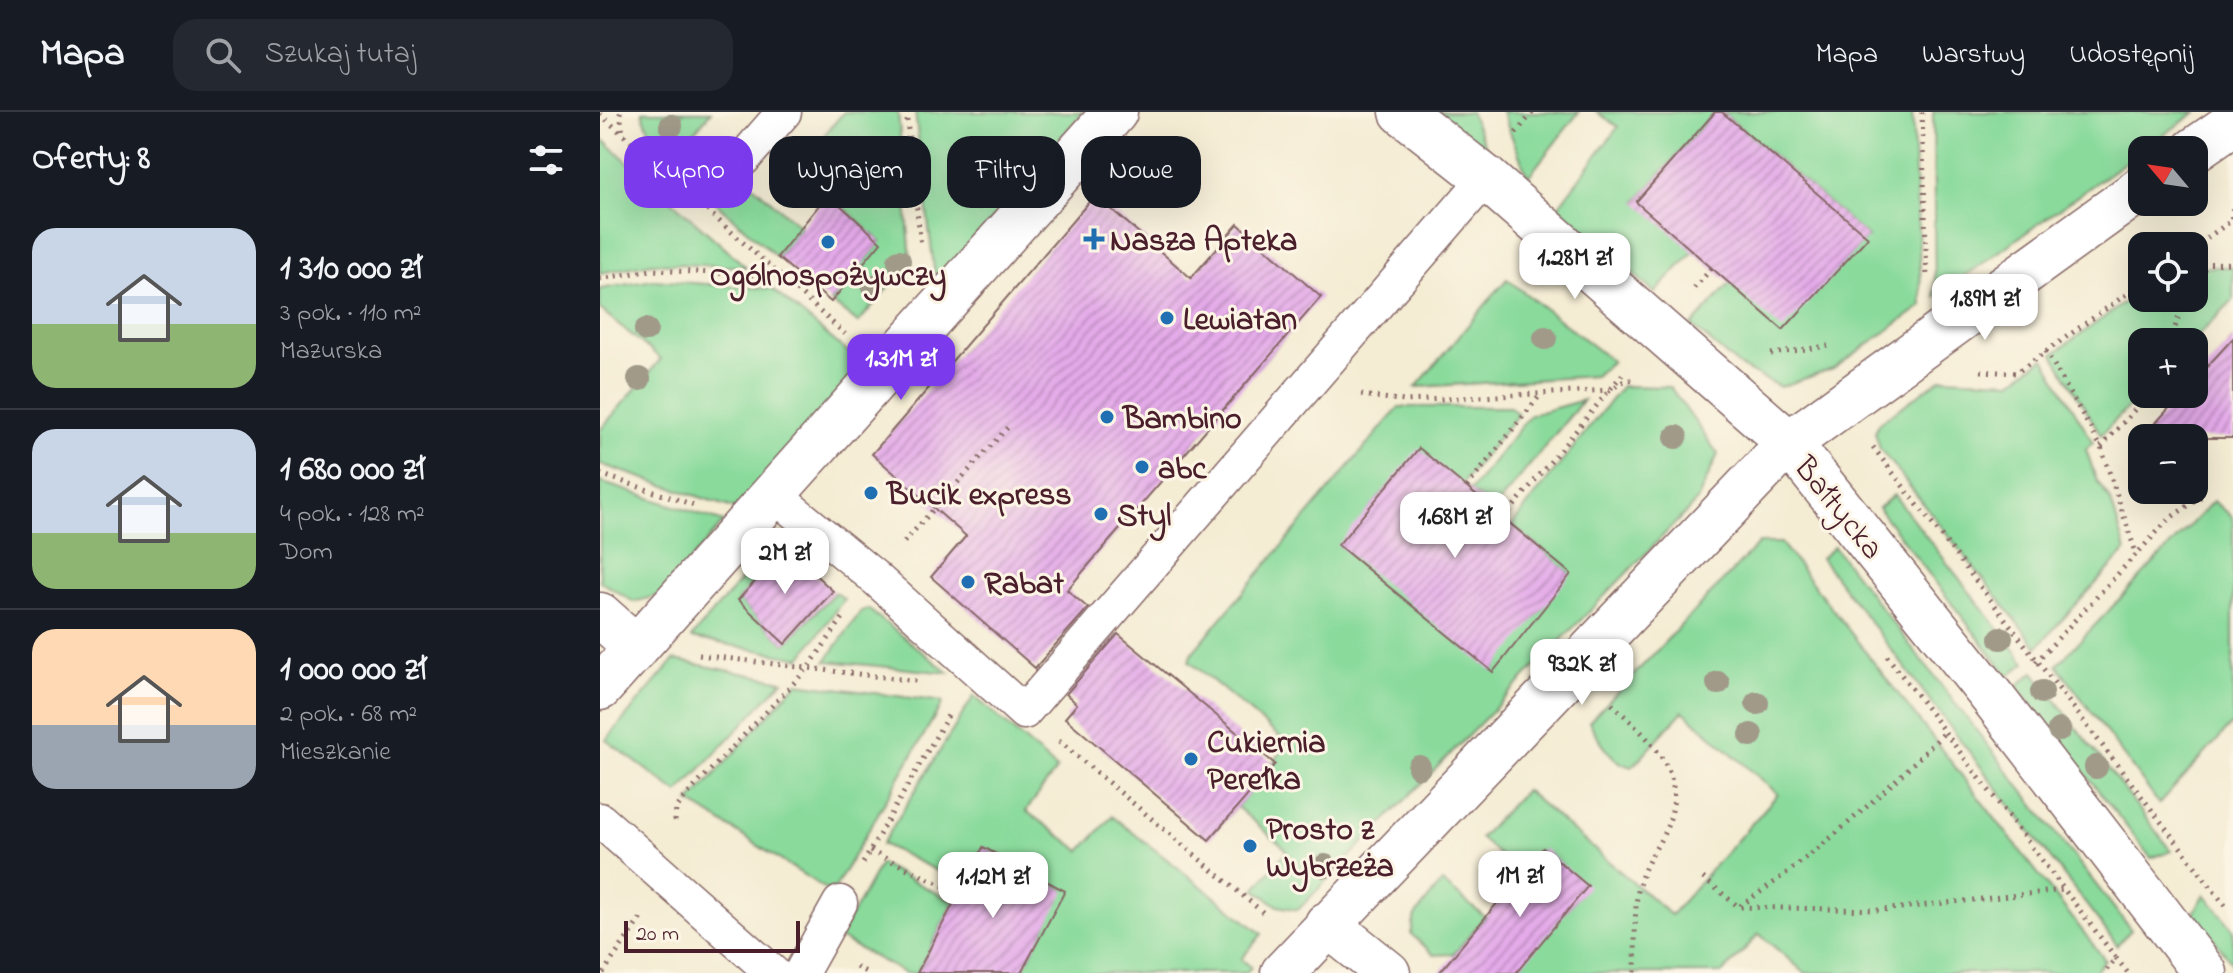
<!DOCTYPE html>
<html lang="pl">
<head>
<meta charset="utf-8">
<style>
  :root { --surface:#171b24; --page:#242831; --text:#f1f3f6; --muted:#9ea1a6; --line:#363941; --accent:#7c3aed }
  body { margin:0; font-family:"Indie Flower",sans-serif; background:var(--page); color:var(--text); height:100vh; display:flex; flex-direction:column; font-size:30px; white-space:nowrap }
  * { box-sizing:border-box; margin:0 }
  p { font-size:26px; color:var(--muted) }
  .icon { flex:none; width:44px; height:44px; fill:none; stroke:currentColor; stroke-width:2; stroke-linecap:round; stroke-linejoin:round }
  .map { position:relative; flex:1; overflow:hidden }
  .details { display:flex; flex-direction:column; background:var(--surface); width:600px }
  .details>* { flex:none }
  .hud { position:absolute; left:24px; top:24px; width:760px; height:72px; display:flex; gap:16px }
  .needle { width:52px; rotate:299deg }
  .buttons { position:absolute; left:1528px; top:24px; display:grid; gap:16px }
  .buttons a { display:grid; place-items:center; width:80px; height:80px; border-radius:16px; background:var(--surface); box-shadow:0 8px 32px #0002; font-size:40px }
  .scale { position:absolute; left:24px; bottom:20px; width:176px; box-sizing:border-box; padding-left:8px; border:4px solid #4a1f2b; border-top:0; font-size:22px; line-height:28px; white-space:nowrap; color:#4a1f2b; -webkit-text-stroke:6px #fcf5e5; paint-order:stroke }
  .price { position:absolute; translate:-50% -68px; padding:0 18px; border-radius:16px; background:#fff; color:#222; font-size:26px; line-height:52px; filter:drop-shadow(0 2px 4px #0008) }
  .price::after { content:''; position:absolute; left:50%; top:48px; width:24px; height:18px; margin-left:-12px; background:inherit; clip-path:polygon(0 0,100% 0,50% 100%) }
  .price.current { background:var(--accent); color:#fff }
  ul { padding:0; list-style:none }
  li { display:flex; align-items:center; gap:24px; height:200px; padding:0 32px }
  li+li { border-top:2px solid var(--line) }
  li span { display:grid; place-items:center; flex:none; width:224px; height:160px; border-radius:24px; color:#555 }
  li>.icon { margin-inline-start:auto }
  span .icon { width:96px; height:96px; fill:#fffc; stroke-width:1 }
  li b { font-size:34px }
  h2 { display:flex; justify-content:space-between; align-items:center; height:96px; padding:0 32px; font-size:34px }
  .chip { padding:0 28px; border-radius:24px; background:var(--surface); box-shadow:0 8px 32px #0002; font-size:28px; line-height:72px }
  .chip.current { background:var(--accent); color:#fff }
  header { display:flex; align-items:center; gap:48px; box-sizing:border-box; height:112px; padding:0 40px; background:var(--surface); border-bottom:2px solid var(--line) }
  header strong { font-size:38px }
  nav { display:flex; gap:44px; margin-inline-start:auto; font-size:28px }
  .search { width:560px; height:72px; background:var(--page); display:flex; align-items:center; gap:20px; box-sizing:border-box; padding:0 28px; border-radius:24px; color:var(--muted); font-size:30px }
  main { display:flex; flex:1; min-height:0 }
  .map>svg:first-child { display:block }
</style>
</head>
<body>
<header>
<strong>Mapa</strong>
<div class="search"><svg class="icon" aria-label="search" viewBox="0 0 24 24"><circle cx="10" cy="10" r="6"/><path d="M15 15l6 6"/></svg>Szukaj tutaj</div>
<nav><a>Mapa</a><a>Warstwy</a><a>Udostępnij</a></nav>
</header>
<main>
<section class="details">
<h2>Oferty: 8<svg class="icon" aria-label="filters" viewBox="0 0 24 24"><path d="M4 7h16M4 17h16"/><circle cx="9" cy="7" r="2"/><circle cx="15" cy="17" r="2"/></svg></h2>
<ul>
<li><span style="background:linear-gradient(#c9d6e8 60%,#8fb573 0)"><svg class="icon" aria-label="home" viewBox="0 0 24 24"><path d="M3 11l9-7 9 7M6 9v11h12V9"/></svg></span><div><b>1 310 000 zł</b><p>3 pok. · 110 m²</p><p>Mazurska</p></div></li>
<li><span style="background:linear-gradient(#c9d6e8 65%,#8fb573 0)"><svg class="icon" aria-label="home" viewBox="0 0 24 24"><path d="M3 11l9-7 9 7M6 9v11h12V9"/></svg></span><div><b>1 680 000 zł</b><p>4 pok. · 128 m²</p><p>Dom</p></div></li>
<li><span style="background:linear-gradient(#ffd9b3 60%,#9aa5b1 0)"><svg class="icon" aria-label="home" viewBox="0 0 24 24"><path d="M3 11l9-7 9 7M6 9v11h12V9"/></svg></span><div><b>1 000 000 zł</b><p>2 pok. · 68 m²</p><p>Mieszkanie</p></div></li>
</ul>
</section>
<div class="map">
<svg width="1633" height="861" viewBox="0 0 1633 861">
  <defs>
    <pattern id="building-hatch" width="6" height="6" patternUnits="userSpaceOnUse" patternTransform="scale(2)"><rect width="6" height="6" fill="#e4aae9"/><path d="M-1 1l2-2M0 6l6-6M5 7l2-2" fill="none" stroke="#bb8abd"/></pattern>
  </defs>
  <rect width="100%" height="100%" fill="#fcf5e5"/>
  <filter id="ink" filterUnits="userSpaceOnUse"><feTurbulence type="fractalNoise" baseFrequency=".0125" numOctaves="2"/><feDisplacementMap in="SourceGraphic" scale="16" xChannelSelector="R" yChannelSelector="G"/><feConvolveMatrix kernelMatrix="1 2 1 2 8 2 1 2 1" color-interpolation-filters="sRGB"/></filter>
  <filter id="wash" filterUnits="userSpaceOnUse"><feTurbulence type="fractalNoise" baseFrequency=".006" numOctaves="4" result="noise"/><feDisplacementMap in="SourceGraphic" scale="32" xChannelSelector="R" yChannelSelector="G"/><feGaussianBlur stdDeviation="1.8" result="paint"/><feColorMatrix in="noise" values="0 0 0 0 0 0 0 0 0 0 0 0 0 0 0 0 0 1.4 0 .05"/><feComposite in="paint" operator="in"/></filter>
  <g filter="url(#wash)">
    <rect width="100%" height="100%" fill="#f4ecd3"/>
    <path fill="#89da9b" stroke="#6a7c63" stroke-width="2" d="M42,0h69l-18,21 108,94 -24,30 -120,-107z
      M244,0h54l13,148 -53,63 -27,-21 50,-60 -52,-48 -14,3 -25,-22z
      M315,0h168l-147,174z
      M832,0h38l22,48z
      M902,0h77l-51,65z
      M997,0h118l-78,89 57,50 -39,42 -97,-86 60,-80z
      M1122,0h190l10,194 -89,63 -53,18 -41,-21 -47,-40 38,-43 138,-46z
      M1333,0h263l-261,185z
      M0,25l146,130 -94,-4 -52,10z
      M1594,155h39v33l-41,42h-50v51l-41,42 -48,-81 89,-64v8h52z
      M907,167l105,82 -17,15 -179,11z
      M53,168l119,9 90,75 -126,145 -136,-45v-34l61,-71 -61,-50v-20z
      M1444,246l49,84 -7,7 10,30 15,22 15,50 -89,96 -157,-198 -5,-17 4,-9 63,-45 70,3z
      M1022,274l48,1 48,67 -21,47 -399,409 -20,-4 -23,-17 32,-39 -50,-43 51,-63 -99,-83 3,-8 207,-246h111l8,7 -56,70 109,90 -59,-49z
      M983,288l-89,109 -24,-18 60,-76z
      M0,370l124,40 -64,73 -26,7 -34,-21z
      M1294,383l131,168 -17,13 -130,-168z
      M1613,389l20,16v206l-74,81 -102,-139z
      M1159,431h22l324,417 -11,13h-289l-46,-39 -36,39h-207l5,-99 -41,-36 45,-48 146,125 107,-121 -95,-83 -51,56c-20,-3 -34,-29 -43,-45z
      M1234,435l297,383 -14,15 -296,-387z
      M158,448l14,4 -34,36 47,44 50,-52 9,7 -43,59 -110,-20z
      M268,497l81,64 -123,-12 35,-50z
      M74,548l109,21 -105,112 -72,-53z
      M1434,560l137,179 -20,7 -134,-172z
      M197,571l146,19 -111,191 -142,-91z
      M374,584l83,73 -31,42 55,40 31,-35 150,118 -21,25 10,8 -5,6h-225l43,-83 -80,-42 -20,36 -82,-40z
      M280,752l74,38 -37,71h-13l-65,-35z
      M842,770l43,35 -31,37 -20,1 -23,-21 4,-18z
      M1605,782l28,35v35l-39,-51z"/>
    <g id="blocks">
      <path fill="url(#building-hatch)" d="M1115,0h7l146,125 -85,93 -147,-128z
        M228,82l53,48 -50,60 -54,-45z
        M495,83l96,83 47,-54 83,73 -254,293 21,18 -53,60 -104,-91 35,-41 -94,-82z
        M1633,226v100h-91l40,-44h12v-13z
        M819,336l152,126 -78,98 -155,-127z
        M186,436l47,43 -48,53 -47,-44z
        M518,522l157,130 -66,76 -144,-122 12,-14 -11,-10z
        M383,735l82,44 -44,82h-104z
        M943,736l45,38 -72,87h-77z"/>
    </g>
  </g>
  <g filter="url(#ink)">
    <use href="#blocks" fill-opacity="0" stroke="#866766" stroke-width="2"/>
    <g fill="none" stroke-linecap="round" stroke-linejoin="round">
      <defs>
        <path id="service" d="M143,47l41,-47
          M174,383l99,81 151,136 462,-534
          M0,708l173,153
          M201,861l39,-70"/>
        <path id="minor" d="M802,0l84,66 303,265 204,255 212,275
          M1594,38l39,-27
          M0,503l36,32
          M0,576l515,-576
          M727,812l61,49
          M683,861l506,-530 353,-255"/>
      </defs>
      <use href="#service" stroke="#866766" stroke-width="37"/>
      <use href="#minor" stroke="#866766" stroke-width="47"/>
      <path stroke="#866766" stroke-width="5" stroke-dasharray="2 6" stroke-linecap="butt" d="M20,0l3,22
        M306,0l15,134
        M1322,0l5,167
        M0,2l245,220
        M916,21l17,-21
        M1594,135l37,-26 2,-14
        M1594,152l39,-1
        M0,167l52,-9 127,6
        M1094,176l18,-20
        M1594,180l12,-28
        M1570,230l12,-35 8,-9
        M1446,239l55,96 35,106
        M1171,242l57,-8
        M1381,259l35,2 126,-90
        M761,283l44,6 205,-11 14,-9 11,-2
        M1273,335l355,462
        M1501,335l48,-53
        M0,362l94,31
        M867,375l74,-93
        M904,406l122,-148
        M304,430l104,-115
        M99,543l217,26
        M1287,544l229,302 -12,15
        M1436,550l133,-143 36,-25
        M1012,592c35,33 77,67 56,120 -8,21 -24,39 -29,62 -6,27 -3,59 -4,87
        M459,629l207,174
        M75,709l1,-12 8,-11 124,-130 37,-53
        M270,739l89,42
        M263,751l87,-151
        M1103,766l36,29 143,3 182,-20
        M1140,794c75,-50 141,-110 204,-173
        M1516,846l12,15
        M256,855l12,6
        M3,861l38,-55"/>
      <use href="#service" stroke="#fff" stroke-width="34"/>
      <use href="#minor" stroke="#fff" stroke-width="44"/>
    </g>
    <g fill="#a19a89">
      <circle cx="71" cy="14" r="12"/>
      <circle cx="377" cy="86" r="12"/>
      <circle cx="299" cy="149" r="12"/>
      <circle cx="273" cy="174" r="12"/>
      <circle cx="46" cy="218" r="12"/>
      <circle cx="945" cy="226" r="12"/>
      <circle cx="39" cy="267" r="12"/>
      <circle cx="1076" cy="325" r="12"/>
      <circle cx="1401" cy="526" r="12"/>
      <circle cx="1118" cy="571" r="12"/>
      <circle cx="1442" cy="580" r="12"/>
      <circle cx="1157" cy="591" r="12"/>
      <circle cx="1459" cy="618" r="12"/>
      <circle cx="1151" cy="623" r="12"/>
      <circle cx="819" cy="655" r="12"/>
      <circle cx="1496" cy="655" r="12"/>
      <circle cx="725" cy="754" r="12"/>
    </g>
  </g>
  <g fill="#1f6fb2" stroke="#fcf5e5" stroke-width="3">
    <path d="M490 115h8v8h8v8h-8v8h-8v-8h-8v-8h8z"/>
    <circle cx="228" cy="130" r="8"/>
    <circle cx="567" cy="206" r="8"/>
    <circle cx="507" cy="305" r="8"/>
    <circle cx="542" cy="355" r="8"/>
    <circle cx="271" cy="381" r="8"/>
    <circle cx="501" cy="402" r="8"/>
    <circle cx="368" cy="470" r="8"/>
    <circle cx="591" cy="647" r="8"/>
    <circle cx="650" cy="734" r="8"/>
  </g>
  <g text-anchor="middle" stroke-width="6" stroke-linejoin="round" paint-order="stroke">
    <g font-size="32" font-weight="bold" fill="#4a1f2b" stroke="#fcf5e5" text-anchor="start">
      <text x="510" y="138">Nasza Apteka</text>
      <text x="228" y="173" text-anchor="middle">Ogólnospożywczy</text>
      <text x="583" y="217">Lewiatan</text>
      <text x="523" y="316">Bambino</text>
      <text x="558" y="366">abc</text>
      <text x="287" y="392">Bucik express</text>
      <text x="517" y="413">Styl</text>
      <text x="384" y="481">Rabat</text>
      <text x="607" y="640">Cukiernia<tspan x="607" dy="37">Perełka</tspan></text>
      <text x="666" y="727">Prosto z<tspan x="666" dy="37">Wybrzeża</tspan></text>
    </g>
    <g font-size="32" fill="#4a1f2b" stroke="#fcf5e5">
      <text transform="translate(1240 395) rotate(51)" y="11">Bałtycka</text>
    </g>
  </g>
</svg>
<div class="buttons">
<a><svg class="needle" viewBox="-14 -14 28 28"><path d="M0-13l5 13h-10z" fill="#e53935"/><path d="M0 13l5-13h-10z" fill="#9ea1a6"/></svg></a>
<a><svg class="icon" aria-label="locate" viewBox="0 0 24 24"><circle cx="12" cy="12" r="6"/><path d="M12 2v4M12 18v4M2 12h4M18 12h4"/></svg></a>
<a>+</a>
<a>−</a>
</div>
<div class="scale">20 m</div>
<b class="price" style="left:975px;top:189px">1.28M zł</b>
<b class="price" style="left:1385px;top:230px">1.89M zł</b>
<b class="price current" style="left:301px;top:290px">1.31M zł</b>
<b class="price" style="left:855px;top:448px">1.68M zł</b>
<b class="price" style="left:185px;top:484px">2M zł</b>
<b class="price" style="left:982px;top:595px">932K zł</b>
<b class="price" style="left:920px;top:807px">1M zł</b>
<b class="price" style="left:393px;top:808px">1.12M zł</b>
<div class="hud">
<a class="chip current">Kupno</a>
<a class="chip">Wynajem</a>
<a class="chip">Filtry</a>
<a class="chip">Nowe</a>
</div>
</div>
</main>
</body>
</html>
